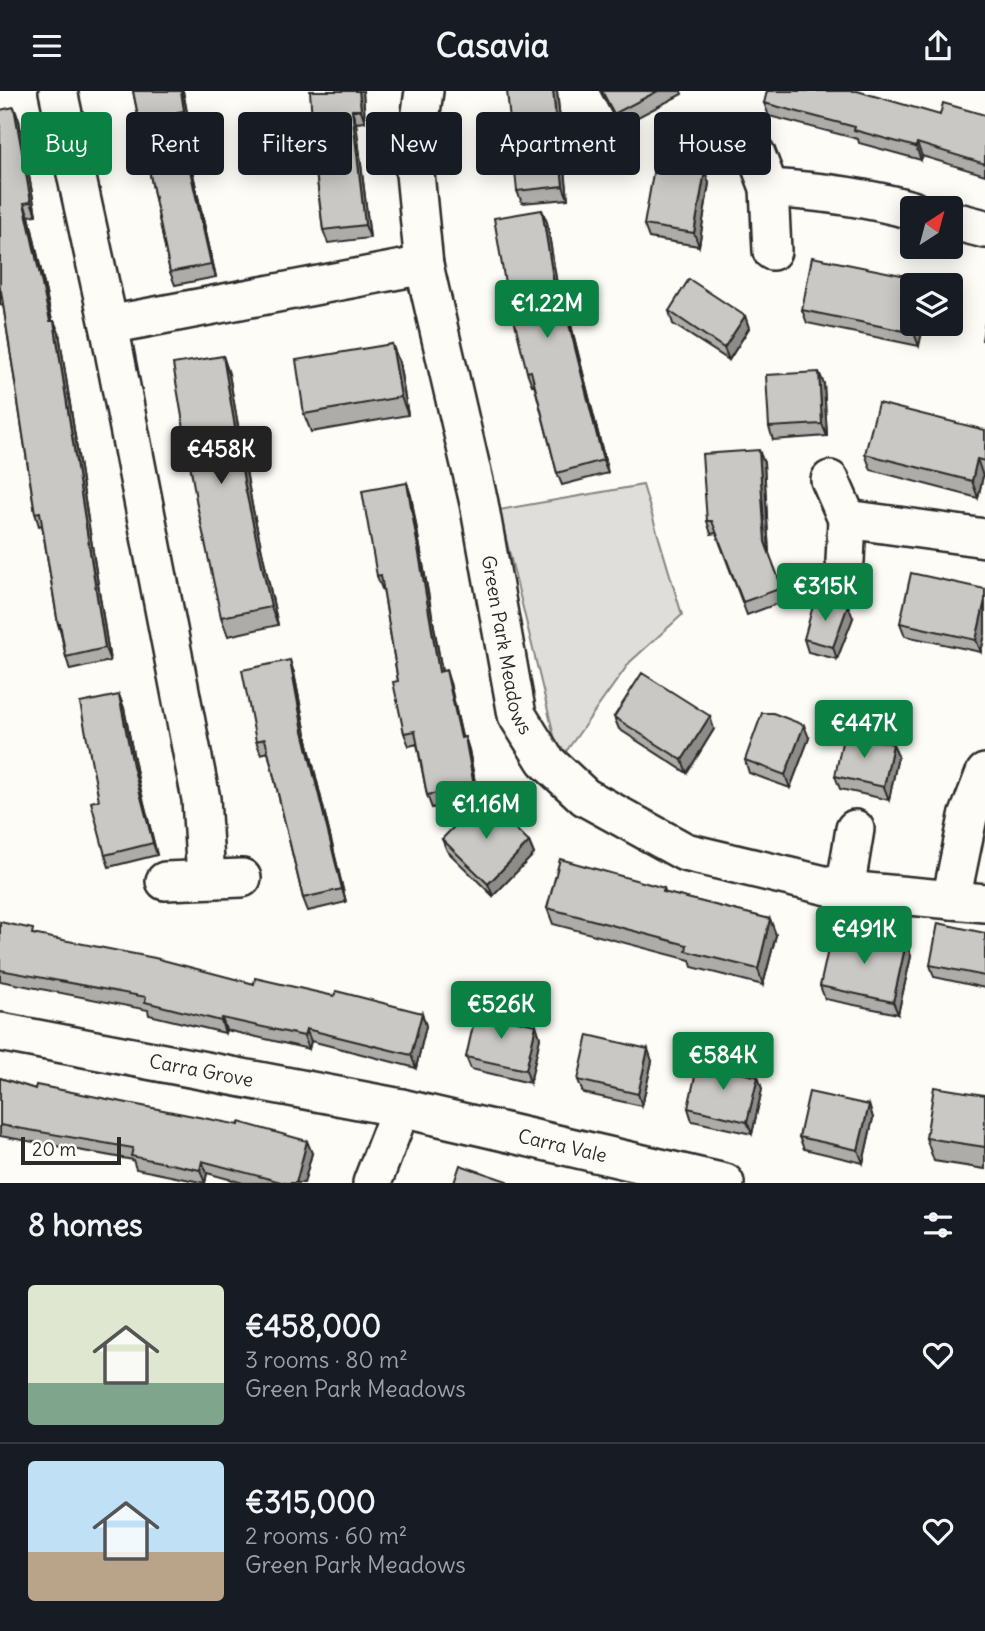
<!DOCTYPE html>
<html lang="en">
<head>
<meta charset="utf-8">
<style>
  :root { --surface:#171b24; --page:#242831; --text:#f1f3f6; --muted:#9ea1a6; --line:#363941; --accent:#0b8043 }
  body { margin:0; font-family:Delius,sans-serif; background:var(--page); color:var(--text); height:100vh; display:flex; flex-direction:column; font-size:26px; white-space:nowrap }
  * { box-sizing:border-box; margin:0 }
  p { font-size:23px; color:var(--muted) }
  .icon { flex:none; width:38px; height:38px; fill:none; stroke:currentColor; stroke-width:2; stroke-linecap:round; stroke-linejoin:round }
  .map { position:relative; height:1092px; overflow:hidden }
  .panel { display:flex; flex-direction:column; background:var(--surface); flex:1 }
  .panel>* { flex:none }
  .guide { position:absolute; left:21px; top:21px; width:943px; height:63px; display:flex; gap:14px }
  .needle { width:46px; rotate:36deg }
  .tools { position:absolute; left:900px; top:105px; display:grid; gap:14px }
  .tools a { display:grid; place-items:center; width:63px; height:63px; border-radius:7px; background:var(--surface); box-shadow:0 4px 18px #0003; font-size:35px }
  .scale { position:absolute; left:21px; bottom:18px; width:100px; box-sizing:border-box; padding-left:7px; border:4px solid #2b2b2b; border-top:0; font-size:19px; line-height:24px; white-space:nowrap; color:#2b2b2b; -webkit-text-stroke:5px #fdfcf7; paint-order:stroke }
  .price { position:absolute; translate:-50% -60px; padding:0 16px; border-radius:7px; background:var(--accent); color:#fff; font-size:23px; line-height:46px; filter:drop-shadow(0 2px 4px #0008) }
  .price::after { content:''; position:absolute; left:50%; top:42px; width:21px; height:16px; margin-left:-10px; background:inherit; clip-path:polygon(0 0,100% 0,50% 100%) }
  .price.current { background:#222; color:#fff }
  ul { padding:0; list-style:none }
  li { display:flex; align-items:center; gap:21px; height:175px; padding:0 28px }
  li+li { border-top:2px solid var(--line) }
  li span { display:grid; place-items:center; flex:none; width:196px; height:140px; border-radius:7px; color:#555 }
  li>.icon { margin-inline-start:auto }
  span .icon { width:84px; height:84px; fill:#fffc; stroke-width:1 }
  li b { font-size:30px }
  h2 { display:flex; justify-content:space-between; align-items:center; height:84px; padding:0 28px; font-size:30px }
  .chip { padding:0 24px; border-radius:7px; background:var(--surface); box-shadow:0 4px 18px #0003; font-size:24px; line-height:63px }
  .chip.current { background:var(--accent); color:#fff }
  header { display:flex; justify-content:space-between; align-items:center; height:91px; padding:0 28px; background:var(--surface); font-size:32px; font-weight:700 }
  .map>svg:first-child { display:block }
</style>
</head>
<body>
<header><svg class="icon" aria-label="menu" viewBox="0 0 24 24"><path d="M4 6h16M4 12h16M4 18h16"/></svg>Casavia<svg class="icon" aria-label="share" viewBox="0 0 24 24"><path d="M12 15V3M7 8l5-5 5 5M5 13v7h14v-7"/></svg></header>
<div class="map">
<svg width="985" height="1092" viewBox="0 0 985 1092">
  <rect width="100%" height="100%" fill="#fdfcf7"/>
  <filter id="ink" filterUnits="userSpaceOnUse"><feTurbulence type="fractalNoise" baseFrequency=".0143" numOctaves="2"/><feDisplacementMap in="SourceGraphic" scale="14" xChannelSelector="R" yChannelSelector="G"/><feConvolveMatrix kernelMatrix="1 2 1 2 8 2 1 2 1" color-interpolation-filters="sRGB"/></filter>
  <g filter="url(#ink)">
    <path fill="#dfdeda" stroke="#858482" stroke-width="2" d="M643,394l39,130 -52,47 -70,98 -61,-250z"/>
    <g fill="none" stroke-linecap="round" stroke-linejoin="round">
      <defs>
        <g id="street">
          <path d="M58,0l51,234 92,474 5,79"/>
          <path id="s1" d="M424,0l-10,72 10,102 55,238 38,212 28,45 40,37 100,55 160,38 140,13"/>
          <path d="M756,63l13,34 3,63"/>
          <path d="M769,97c48,3 96,9 143,22"/>
          <path d="M950,129l35,9"/>
          <path d="M109,234l315,-60"/>
          <path d="M830,389l17,39 -2,42"/>
          <path d="M847,428l138,19"/>
          <path d="M165,790l77,-3"/>
          <path d="M951,809l17,-83 17,-44"/>
          <path d="M844,839l1,-40 10,-61"/>
          <path id="s2" d="M0,941l401,76 324,75"/>
          <path d="M372,1092l29,-75"/>
        </g>
      </defs>
      <use href="#street" stroke="#2b2b2b" stroke-width="42"/>
      <use href="#street" stroke="#fdfcf7" stroke-width="37"/>
    </g>
    <path fill="#adaca9" stroke="#2b2b2b" stroke-width="2" d="M133,0h50l6,32 -7,2 34,152 -41,8 -5,-13z
      M363,0l2,31 -9,1 14,115 -42,5 -5,-13 -8,-67z
      M557,0l11,108 -46,4 -5,-12z
      M600,0h81l1,3 -63,33z
      M764,12l176,12h45v60l-63,-19 -1,4 -62,-17 -1,-4 -89,-23z
      M0,19l19,10 17,95 -7,1 23,105h2l5,12 51,328 -40,9 -4,-13 -5,-23 -3,-10 -16,-99 -3,1 -4,-13 -32,-209 -3,1z
      M709,92l-10,63 -50,-8 -5,-13z
      M547,131l12,75 3,-1 5,13 41,164 -46,12 -5,-12 -23,-89 -2,1 -5,-13z
      M926,189l2,5h-16l7,61 -112,-23 -5,-13z
      M669,220l76,5 4,12 -20,32 -56,-36z
      M392,253l7,18 9,53 -97,17 -7,-18z
      M223,265l6,18 23,131 26,120 -50,11 -7,-19z
      M824,293l3,52 -54,4 -4,-13z
      M985,339v46h-2l-5,22 -107,-28 -6,-16z
      M764,372l5,91 18,46 -40,15 -31,-82 -5,1 -4,-13z
      M407,392l4,13 31,175 8,12 12,54h3l4,13 9,49 -46,9 -5,-13 -10,-51 -8,2 -5,-13 -6,-52 -15,-93 -1,1 -5,-13z
      M985,498v45l-4,18 -76,-16 -5,-13z
      M853,527l-16,41 -29,-7 -4,-13z
      M294,582l14,71 38,158 -38,9 -5,-13 -35,-146 -7,2 -5,-13z
      M119,604l5,13 14,71 19,76 -48,12 -4,-12 -6,-55z
      M614,626l100,12 -27,44 -68,-44z
      M809,647l-19,50 -41,-15 -4,-13z
      M898,665l-9,44 -49,-11 -5,-13z
      M442,748l87,3 5,12 -41,42 -46,-45z
      M664,797l2,5 104,26 6,16 -13,50 -71,-18 -2,-7 -137,-36 -6,-16z
      M0,831l35,13 219,49 80,12 88,17 4,13 -10,42 -105,-27 -2,8 -83,-19 -1,3 -76,-18 -1,-5 -148,-29z
      M985,842v55l-51,-11 -4,-12z
      M840,847l66,5 5,13 -13,58 -73,-15 -5,-13z
      M536,934l4,13 -10,45 -59,-14 -5,-12z
      M652,970l-10,45 -59,-13 -5,-13z
      M758,986l4,12 -10,45 -60,-13 -4,-13z
      M0,987l35,11 277,64 -8,30h-61l-36,-10 -2,10 -69,-14 -3,-9 -133,-24z
      M985,1004v74l-51,-8 -8,-23z
      M869,1014l4,13 -10,45 -59,-14 -5,-12z"/>
    <path fill="#8d8c89" stroke="#2b2b2b" stroke-width="2" d="M181,0h2l6,32 -5,-12z
      M359,0h4l2,31 -4,-12z
      M553,0h4l11,108 -5,-13z
      M14,16l5,13 17,95 -5,-13z
      M352,19l4,13 14,115 -5,-13z
      M177,21l5,13 34,152 -5,-13z
      M917,52l5,13 -1,4 -5,-13z
      M705,80l4,12 -10,63 -5,-13z
      M24,112l5,13 26,118 -5,-13z
      M542,119l5,12 14,88 -5,-13z
      M562,205l5,13 41,164 -5,-13z
      M745,225l4,12 -20,32 -5,-12z
      M54,230l5,12 51,328 -5,-13z
      M917,233h7l-5,22 -5,-13z
      M392,253l7,18 9,53 -7,-18z
      M223,265l6,18 23,131 26,120 -7,-18 -26,-120z
      M819,281l5,12 3,52 -5,-12z
      M759,359l5,13 5,92 -4,-13z
      M977,368l6,17 -5,22 -6,-17z
      M407,392l4,13 33,188 -5,-12z
      M985,509v34l-4,18 -5,-12z
      M848,514l5,13 -16,41 -4,-12z
      M290,569l4,13 14,71 38,158 -4,-13 -39,-158z
      M446,579l4,13 15,67 -4,-12z
      M119,604l5,13 14,71 19,76 -4,-12 -20,-77z
      M710,625l4,13 -27,44 -5,-13z
      M804,634l5,13 -19,50 -5,-13z
      M465,646l4,13 9,49 -4,-13z
      M893,653l5,12 -9,44 -5,-13z
      M529,751l5,12 -41,42 -5,-12z
      M770,828l6,16 -13,50 -5,-16z
      M906,852l5,13 -13,58 -5,-12z
      M422,922l4,13 -10,42 -5,-13z
      M222,927l4,12 -1,3 -4,-12z
      M536,934l4,13 -10,45 -4,-13z
      M306,938l5,12 -2,8 -5,-13z
      M648,958l4,12 -10,45 -4,-12z
      M758,986l4,12 -10,45 -5,-12z
      M869,1014l4,13 -10,45 -5,-13z
      M307,1050l5,12 -8,30h-8z
      M202,1070l5,12 -2,10 -5,-13z"/>
    <path fill="#c9c8c4" stroke="#2b2b2b" stroke-width="2" d="M133,0h48l3,20 -7,1 34,152 -41,8z
      M310,0h49l2,19h-9l13,115 -42,5 -8,-67z
      M507,0h46l10,95 -46,5z
      M602,0h56l-44,23z
      M767,0h90l83,24 3,-12 42,12v49l-68,-21 -1,4 -62,-17 1,-3 -91,-24z
      M14,16l17,95 -7,1 26,118h4l51,327 -39,9 -6,-33h-2l-18,-112 -5,1 -34,-222h-1v-181z
      M655,71l50,9 -11,62 -50,-8z
      M542,119l14,87 6,-1 41,164 -46,13 -26,-102 -4,1 -22,-89 -11,-65z
      M812,166l114,23 -1,5h-13v39h5l-3,9 -112,-23z
      M689,188l56,37 -21,32 -55,-37z
      M985,231v19l-3,-1z
      M392,253l9,53 -97,17 -8,-54z
      M223,265l22,131 26,120 -50,10 -24,-112 -24,-141z
      M819,281l3,52 -53,3 -3,-52z
      M878,312l107,27v31l-8,-2 -5,22 -107,-27z
      M759,359l6,92 17,46 -39,14 -31,-81h-5l-5,-67z
      M407,392l32,189 7,-2 15,68 4,-1 9,49 -47,9 -12,-64 -11,2 -11,-51 5,-1 -17,-106 -4,1 -15,-85z
      M911,482l74,16v11l-9,40 -76,-17z
      M814,511l34,3 -15,42 -29,-8z
      M290,569l13,71 39,158 -39,9 -38,-159 -9,2 -14,-71z
      M642,582l68,43 -28,44 -68,-43z
      M119,604l14,71 20,77 -48,12 -14,-53 8,-2 -19,-97z
      M762,622h11l31,12 -19,50 -40,-15z
      M844,642l49,11 -9,43 -49,-11z
      M483,706l46,45 -41,42 -46,-45z
      M560,768l104,29 -1,4 107,27 -12,50 -72,-18 1,-6 -140,-37z
      M0,831l33,7 -1,5 123,24 99,26 1,-6 79,18 2,-5 86,22 -11,42 -105,-26 -2,7 -82,-18 -1,3 -76,-19 1,-5 -146,-27z
      M938,832l47,10v43l-55,-11z
      M853,841l53,11 -13,59 -73,-16 11,-50 9,2z
      M476,921l60,13 -10,45 -60,-13z
      M588,944l60,14 -10,45 -60,-14z
      M698,972l60,14 -11,45 -59,-14z
      M0,987l35,11 1,-4 203,40v-3l68,19 -11,42h-11l-83,-22 -2,9 -69,-14 2,-8 -133,-23z
      M934,996l51,8v52l-59,-9z
      M809,1001l60,13 -11,45 -59,-13z
      M460,1074l47,16 -1,2h-52z"/>
  </g>
  <g text-anchor="middle" stroke-width="6" stroke-linejoin="round" paint-order="stroke">
    <g font-size="19" fill="#2b2b2b" stroke="#fdfcf7">
      <text dy="7" stroke="none"><textPath href="#s1" startOffset="564">Green Park Meadows</textPath></text>
      <text dy="7" stroke="none"><textPath href="#s2" startOffset="205">Carra Grove</textPath></text>
      <text dy="7" stroke="none"><textPath href="#s2" startOffset="574">Carra Vale</textPath></text>
    </g>
  </g>
</svg>
<div class="tools">
<a><svg class="needle" viewBox="-14 -14 28 28"><path d="M0-13l5 13h-10z" fill="#e53935"/><path d="M0 13l5-13h-10z" fill="#9ea1a6"/></svg></a>
<a><svg class="icon" aria-label="layers" viewBox="0 0 24 24"><path d="M12 4l9 5-9 5-9-5zM3 14l9 5 9-5"/></svg></a>
</div>
<div class="scale">20 m</div>
<b class="price" style="left:547px;top:249px">€1.22M</b>
<b class="price current" style="left:221px;top:395px">€458K</b>
<b class="price" style="left:825px;top:532px">€315K</b>
<b class="price" style="left:864px;top:669px">€447K</b>
<b class="price" style="left:486px;top:750px">€1.16M</b>
<b class="price" style="left:864px;top:875px">€491K</b>
<b class="price" style="left:501px;top:950px">€526K</b>
<b class="price" style="left:723px;top:1001px">€584K</b>
<div class="guide">
<a class="chip current">Buy</a>
<a class="chip">Rent</a>
<a class="chip">Filters</a>
<a class="chip">New</a>
<a class="chip">Apartment</a>
<a class="chip">House</a>
</div>
</div>
<section class="panel">
<h2>8 homes<svg class="icon" aria-label="filters" viewBox="0 0 24 24"><path d="M4 7h16M4 17h16"/><circle cx="9" cy="7" r="2"/><circle cx="15" cy="17" r="2"/></svg></h2>
<ul>
<li><span style="background:linear-gradient(#dfe7d0 70%,#7fa58c 0)"><svg class="icon" aria-label="home" viewBox="0 0 24 24"><path d="M3 11l9-7 9 7M6 9v11h12V9"/></svg></span><div><b>€458,000</b><p>3 rooms · 80 m²</p><p>Green Park Meadows</p></div><svg class="icon" aria-label="heart" viewBox="0 0 24 24"><path d="M12 20l-8-8c-3-5 5-10 8-4 3-6 11-1 8 4z"/></svg></li>
<li><span style="background:linear-gradient(#bfe0f5 65%,#b9a48a 0)"><svg class="icon" aria-label="home" viewBox="0 0 24 24"><path d="M3 11l9-7 9 7M6 9v11h12V9"/></svg></span><div><b>€315,000</b><p>2 rooms · 60 m²</p><p>Green Park Meadows</p></div><svg class="icon" aria-label="heart" viewBox="0 0 24 24"><path d="M12 20l-8-8c-3-5 5-10 8-4 3-6 11-1 8 4z"/></svg></li>
</ul>
</section>
</body>
</html>
